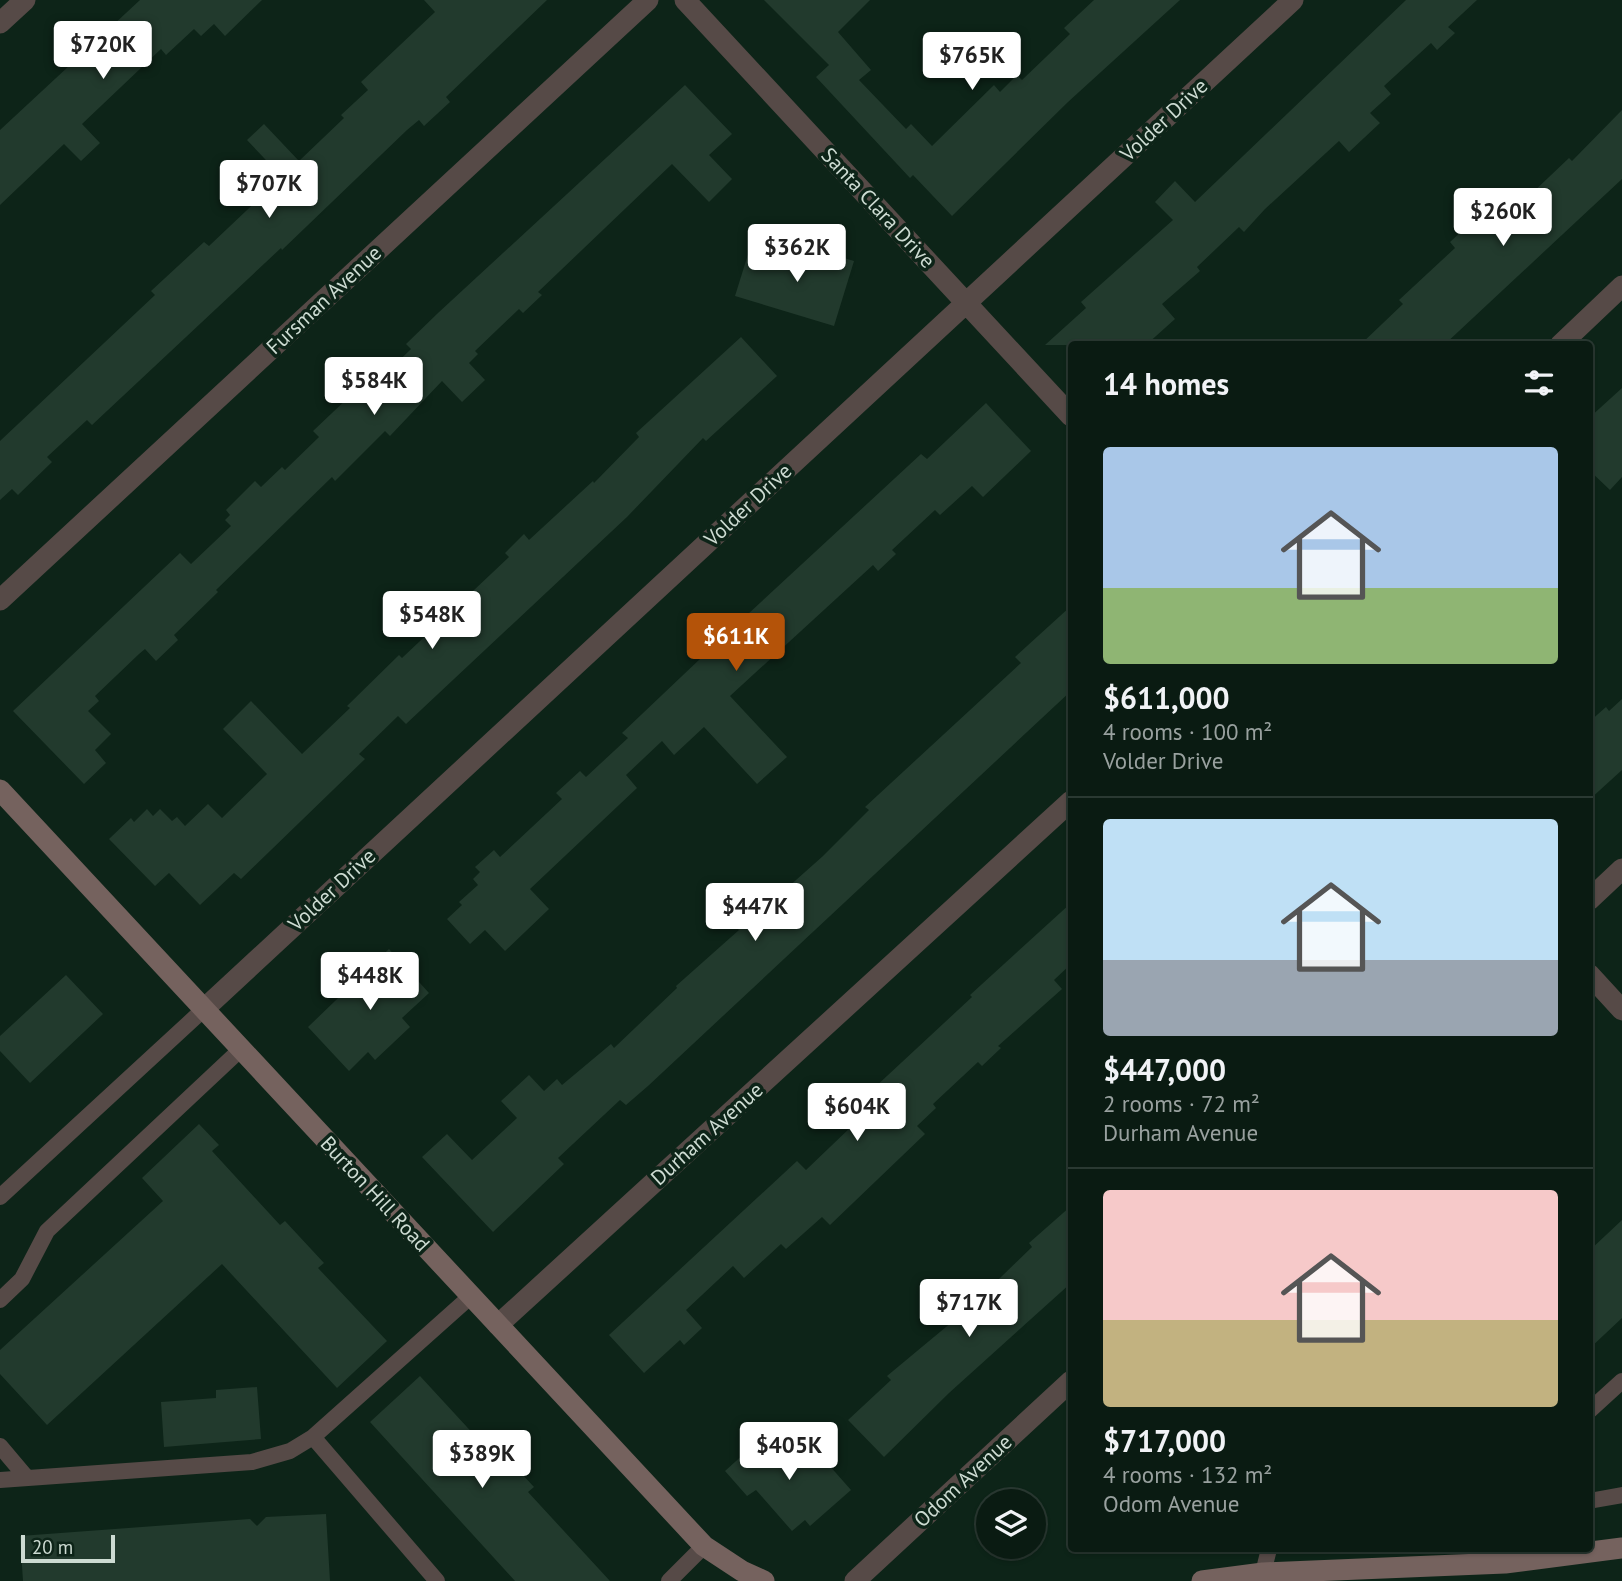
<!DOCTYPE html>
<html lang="en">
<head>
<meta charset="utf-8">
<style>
  :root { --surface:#0a1b12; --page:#182820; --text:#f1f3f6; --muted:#99a19f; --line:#2a3932; --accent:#b45309 }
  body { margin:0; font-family:"PT Sans",sans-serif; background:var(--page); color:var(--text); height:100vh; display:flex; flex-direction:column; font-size:26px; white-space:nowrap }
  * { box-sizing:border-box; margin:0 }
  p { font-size:23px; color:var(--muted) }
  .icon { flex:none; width:38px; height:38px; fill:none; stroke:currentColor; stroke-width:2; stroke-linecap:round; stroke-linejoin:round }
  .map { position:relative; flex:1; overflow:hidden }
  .details { position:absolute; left:1068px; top:341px; width:525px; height:1211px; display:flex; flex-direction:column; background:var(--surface); border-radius:7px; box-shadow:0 2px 5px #0004,0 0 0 2px var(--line) }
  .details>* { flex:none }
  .tools { position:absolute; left:976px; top:1489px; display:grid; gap:14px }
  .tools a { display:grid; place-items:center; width:70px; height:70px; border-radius:50%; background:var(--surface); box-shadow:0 2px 5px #0004,0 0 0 2px var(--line); font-size:35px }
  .scale { position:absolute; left:21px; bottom:18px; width:94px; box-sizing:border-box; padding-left:7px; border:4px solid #cddbd2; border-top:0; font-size:19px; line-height:24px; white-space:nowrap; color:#cddbd2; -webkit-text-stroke:5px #0d2418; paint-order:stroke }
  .price { position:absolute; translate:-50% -60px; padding:0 16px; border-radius:7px; background:#fff; color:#222; font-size:23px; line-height:46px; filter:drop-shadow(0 2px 4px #0008) }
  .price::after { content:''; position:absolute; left:50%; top:42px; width:21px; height:16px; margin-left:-10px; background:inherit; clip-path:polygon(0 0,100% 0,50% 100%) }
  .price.on { background:var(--accent); color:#fff }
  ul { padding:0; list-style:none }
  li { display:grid; align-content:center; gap:14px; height:371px; padding:0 35px }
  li+li { border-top:2px solid var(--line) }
  li span { display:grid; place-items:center; height:217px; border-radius:7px; color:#555 }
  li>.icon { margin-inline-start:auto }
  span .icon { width:126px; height:126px; fill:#fffc; stroke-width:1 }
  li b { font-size:30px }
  h2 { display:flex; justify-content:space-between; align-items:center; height:84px; padding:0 35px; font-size:30px }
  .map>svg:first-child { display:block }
</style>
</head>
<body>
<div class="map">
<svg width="1622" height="1581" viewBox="0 0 1622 1581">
  <rect width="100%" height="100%" fill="#0d2418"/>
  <path fill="#223a2d" d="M140,0h122l-37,36 -11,-12 -13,12 -7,-7 -28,26 -5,-6 -79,75 18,19 -19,18 -17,-17 -64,61v-75z
    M424,0h123l-101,97 4,5 -26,24 -5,-6 -12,10 -125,120 -1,-2 -189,177 -5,-5 -40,37 5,5 -34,33 -6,-6 -12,11v-59l155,-146 -4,-4 53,-49 5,4 73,-69 -35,-37 17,-16 35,37 45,-43 -3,-3 27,-25 -7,-8 74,-70z
    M764,0h106l-32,32 33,38 -12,10 47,49 5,-5 21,22 62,-61 6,7 17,-17 5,5 48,-46 -6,-6 30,-28h86l-112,102 -116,114 -39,-41 -3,3 -94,-101 13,-12z
    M1406,0h71l-29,27 7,6 -18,17 -6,-7 -47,43 7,8 -21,19 10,10 -31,29 -10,-11 -74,68 -21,23 -5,-5 -42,40 3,4 -38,33 13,15 -29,26h-101l41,-37 -5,-6 92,-82 -18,-18 20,-21 20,21z
    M685,85l47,49 -23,21 23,24 -23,23 -37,-38 -134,128 4,3 -19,18 -4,-4 -44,42 3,3 -9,9 16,17 -23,22 -20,-21 -52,55 -5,-5 -50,50 -3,-4 -116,113 2,2 -44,43 4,5 -22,21 -11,-12 -6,5 -44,42 4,5 -11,10 23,23 -16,16 11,13 -22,21 -71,-73 167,-158 11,11 40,-38 -6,-6 5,-5 -4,-5 29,-29 6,6 21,-20 3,3 34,-33 -6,-6 57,-54 6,6 35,-34 -5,-5 32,-31z
    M1622,110v69l-178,166h-84l43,-41 -4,-4 56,-52 -5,-6 29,-27 6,7 14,-12 7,8 63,-60 3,3z
    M808,247l46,14 -20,65 -99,-30 15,-48 52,16z
    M741,337l36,39 -71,65 -3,-3 -76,79 -221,207 -8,-8 -39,38 6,5 -124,120 -7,-6 -34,32 -31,-32 -14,13 -46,-47 22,-21 3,4 13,-13 6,7 7,-7 12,12 5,-4 8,9 23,-22 14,14 45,-44 -44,-45 28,-28 51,53 48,-46 -3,-2 52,-51 3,3 107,-101 -4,-4 19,-19 5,6 64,-59 1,2 45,-46 -3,-4z
    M1622,388v89l-12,13 -21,-20v-52z
    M986,403l45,48 -48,46 -11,-11 -32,29 -5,-5 -43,40 4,4 -18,17 -5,-6 -143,131 57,61 -30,27 -53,-57 -30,28 -12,-14 -36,34 11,13 -107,101 19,20 -44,42 -20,-21 -15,14 -23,-25 15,-14 -3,-3 19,-17 -5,-6 7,-7 -5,-5 19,-17 6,7 62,-58 -6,-6 24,-22 6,6 42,-39 -6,-5 99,-94 200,-185 6,5z
    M1071,606v85l-423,395 -22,19 -6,-5 -62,58 6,6 -71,68 -71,-75 25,-23 25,26 45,-42 -16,-17 28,-26 15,16 13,-12 5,6 49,-41 3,4 63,-60 -1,-2 63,-56 -4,-4 20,-18 4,5 64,-57 46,-46 -4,-3 156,-144 -6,-6z
    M1622,699v71l-33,30v-78l17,-15 3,4z
    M1071,903v61l-17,16 8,9 -64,57 3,2 -19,18 -4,-4 -45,42 3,4 -19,18 8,8 -95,91 -8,-8 -36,32 -5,-5 -37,34 -11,-12 -47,44 16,18 -18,17 -4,-5 -36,33 -35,-38 188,-174 9,9 47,-45 -8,-10 127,-118 -2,-2z
    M389,949l40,44 -27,25 8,9 -35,33 -7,-8 -19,19 -41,-44z
    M66,975l37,39 -73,69 -30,-32v-15z
    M199,1124l20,21 -7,6 68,74 5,-4 39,42 -6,5 69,73 -50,47 -115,-124 -175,161 -47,-51v-24l163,-149 -21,-23z
    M1071,1206v77l-122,110 -65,64 -36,-37 43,-40 -4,-4 83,-69 62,-60 -3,-4z
    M1622,1220v98l-33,31v-98z
    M420,1376l70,76 6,-6 38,41 -6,5 82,89h-95l-145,-159z
    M257,1387l4,52 -97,8 -3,-45 55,-4v-8z
    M766,1434l27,30 20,-17 38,43 -41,36 -5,-6 -13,11 -36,-41 -9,6 -22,-25z
    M326,1514l4,67h-307l-3,-45 230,-17 7,7 9,-9z"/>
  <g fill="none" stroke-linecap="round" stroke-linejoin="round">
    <path stroke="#564a47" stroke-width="16" d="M0,1197l203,-187
      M0,1300l22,-21 25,-48 193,-181
      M1589,1411l33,-30
      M313,1437l124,144
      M0,1446l27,32
      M0,1480l252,-18 38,-11 23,-14 158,-141
      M1589,1501l33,-6
      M1263,1573l6,-24
      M669,1581l35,-35"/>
    <path stroke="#564a47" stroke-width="21" d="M685,0l386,416
      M0,23l25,-23
      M1560,345l62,-59
      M0,600l648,-600
      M1589,900l33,-31
      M1589,974l33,36
      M203,1010l1090,-1010
      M498,1325l573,-524
      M855,1581l216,-200"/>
    <path stroke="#75625e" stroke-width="21" d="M0,790l704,756 38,25 22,10
      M1202,1581l61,-8 242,-10 117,-15"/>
  </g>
  <g text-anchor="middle" stroke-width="7" stroke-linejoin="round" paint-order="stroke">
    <g font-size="21" fill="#cddbd2" stroke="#0d2418">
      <text transform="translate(1164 120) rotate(-43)" y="7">Volder Drive</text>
      <text transform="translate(878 208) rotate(47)" y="7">Santa Clara Drive</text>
      <text transform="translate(324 300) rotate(-43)" y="7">Fursman Avenue</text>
      <text transform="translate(748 505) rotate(-43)" y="7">Volder Drive</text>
      <text transform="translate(332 890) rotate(-43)" y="7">Volder Drive</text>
      <text transform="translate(707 1134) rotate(-42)" y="7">Durham Avenue</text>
      <text transform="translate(375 1194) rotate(47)" y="7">Burton Hill Road</text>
      <text transform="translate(963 1481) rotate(-43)" y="7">Odom Avenue</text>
    </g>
  </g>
</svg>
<div class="tools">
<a><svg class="icon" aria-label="layers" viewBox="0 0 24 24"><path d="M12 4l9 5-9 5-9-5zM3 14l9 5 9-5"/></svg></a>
</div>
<div class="scale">20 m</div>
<b class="price" style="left:103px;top:81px">$720K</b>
<b class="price" style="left:972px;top:92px">$765K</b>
<b class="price" style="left:269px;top:220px">$707K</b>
<b class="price" style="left:1503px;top:248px">$260K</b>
<b class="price" style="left:797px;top:284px">$362K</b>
<b class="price" style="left:374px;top:417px">$584K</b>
<b class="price" style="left:432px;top:651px">$548K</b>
<b class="price on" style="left:736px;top:673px">$611K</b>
<b class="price" style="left:755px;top:943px">$447K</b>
<b class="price" style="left:370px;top:1012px">$448K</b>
<b class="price" style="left:857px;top:1143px">$604K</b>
<b class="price" style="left:969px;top:1339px">$717K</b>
<b class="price" style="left:789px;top:1482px">$405K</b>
<b class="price" style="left:482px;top:1490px">$389K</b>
<section class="details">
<h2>14 homes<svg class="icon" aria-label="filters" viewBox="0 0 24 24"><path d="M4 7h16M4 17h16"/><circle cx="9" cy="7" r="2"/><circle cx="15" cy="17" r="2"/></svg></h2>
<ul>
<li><span style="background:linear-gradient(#a9c7e8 65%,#8fb573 0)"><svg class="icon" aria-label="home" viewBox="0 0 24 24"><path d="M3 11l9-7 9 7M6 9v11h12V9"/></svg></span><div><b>$611,000</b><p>4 rooms · 100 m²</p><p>Volder Drive</p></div></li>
<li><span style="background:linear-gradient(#bfe0f5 65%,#9aa5b1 0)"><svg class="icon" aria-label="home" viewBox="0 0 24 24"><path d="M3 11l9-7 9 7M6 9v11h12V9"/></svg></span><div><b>$447,000</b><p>2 rooms · 72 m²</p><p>Durham Avenue</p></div></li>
<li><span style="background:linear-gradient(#f6c9c9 60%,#c2b280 0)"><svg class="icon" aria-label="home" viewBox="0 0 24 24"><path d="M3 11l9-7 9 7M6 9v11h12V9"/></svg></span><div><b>$717,000</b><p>4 rooms · 132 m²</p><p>Odom Avenue</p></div></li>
</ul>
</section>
</div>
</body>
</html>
